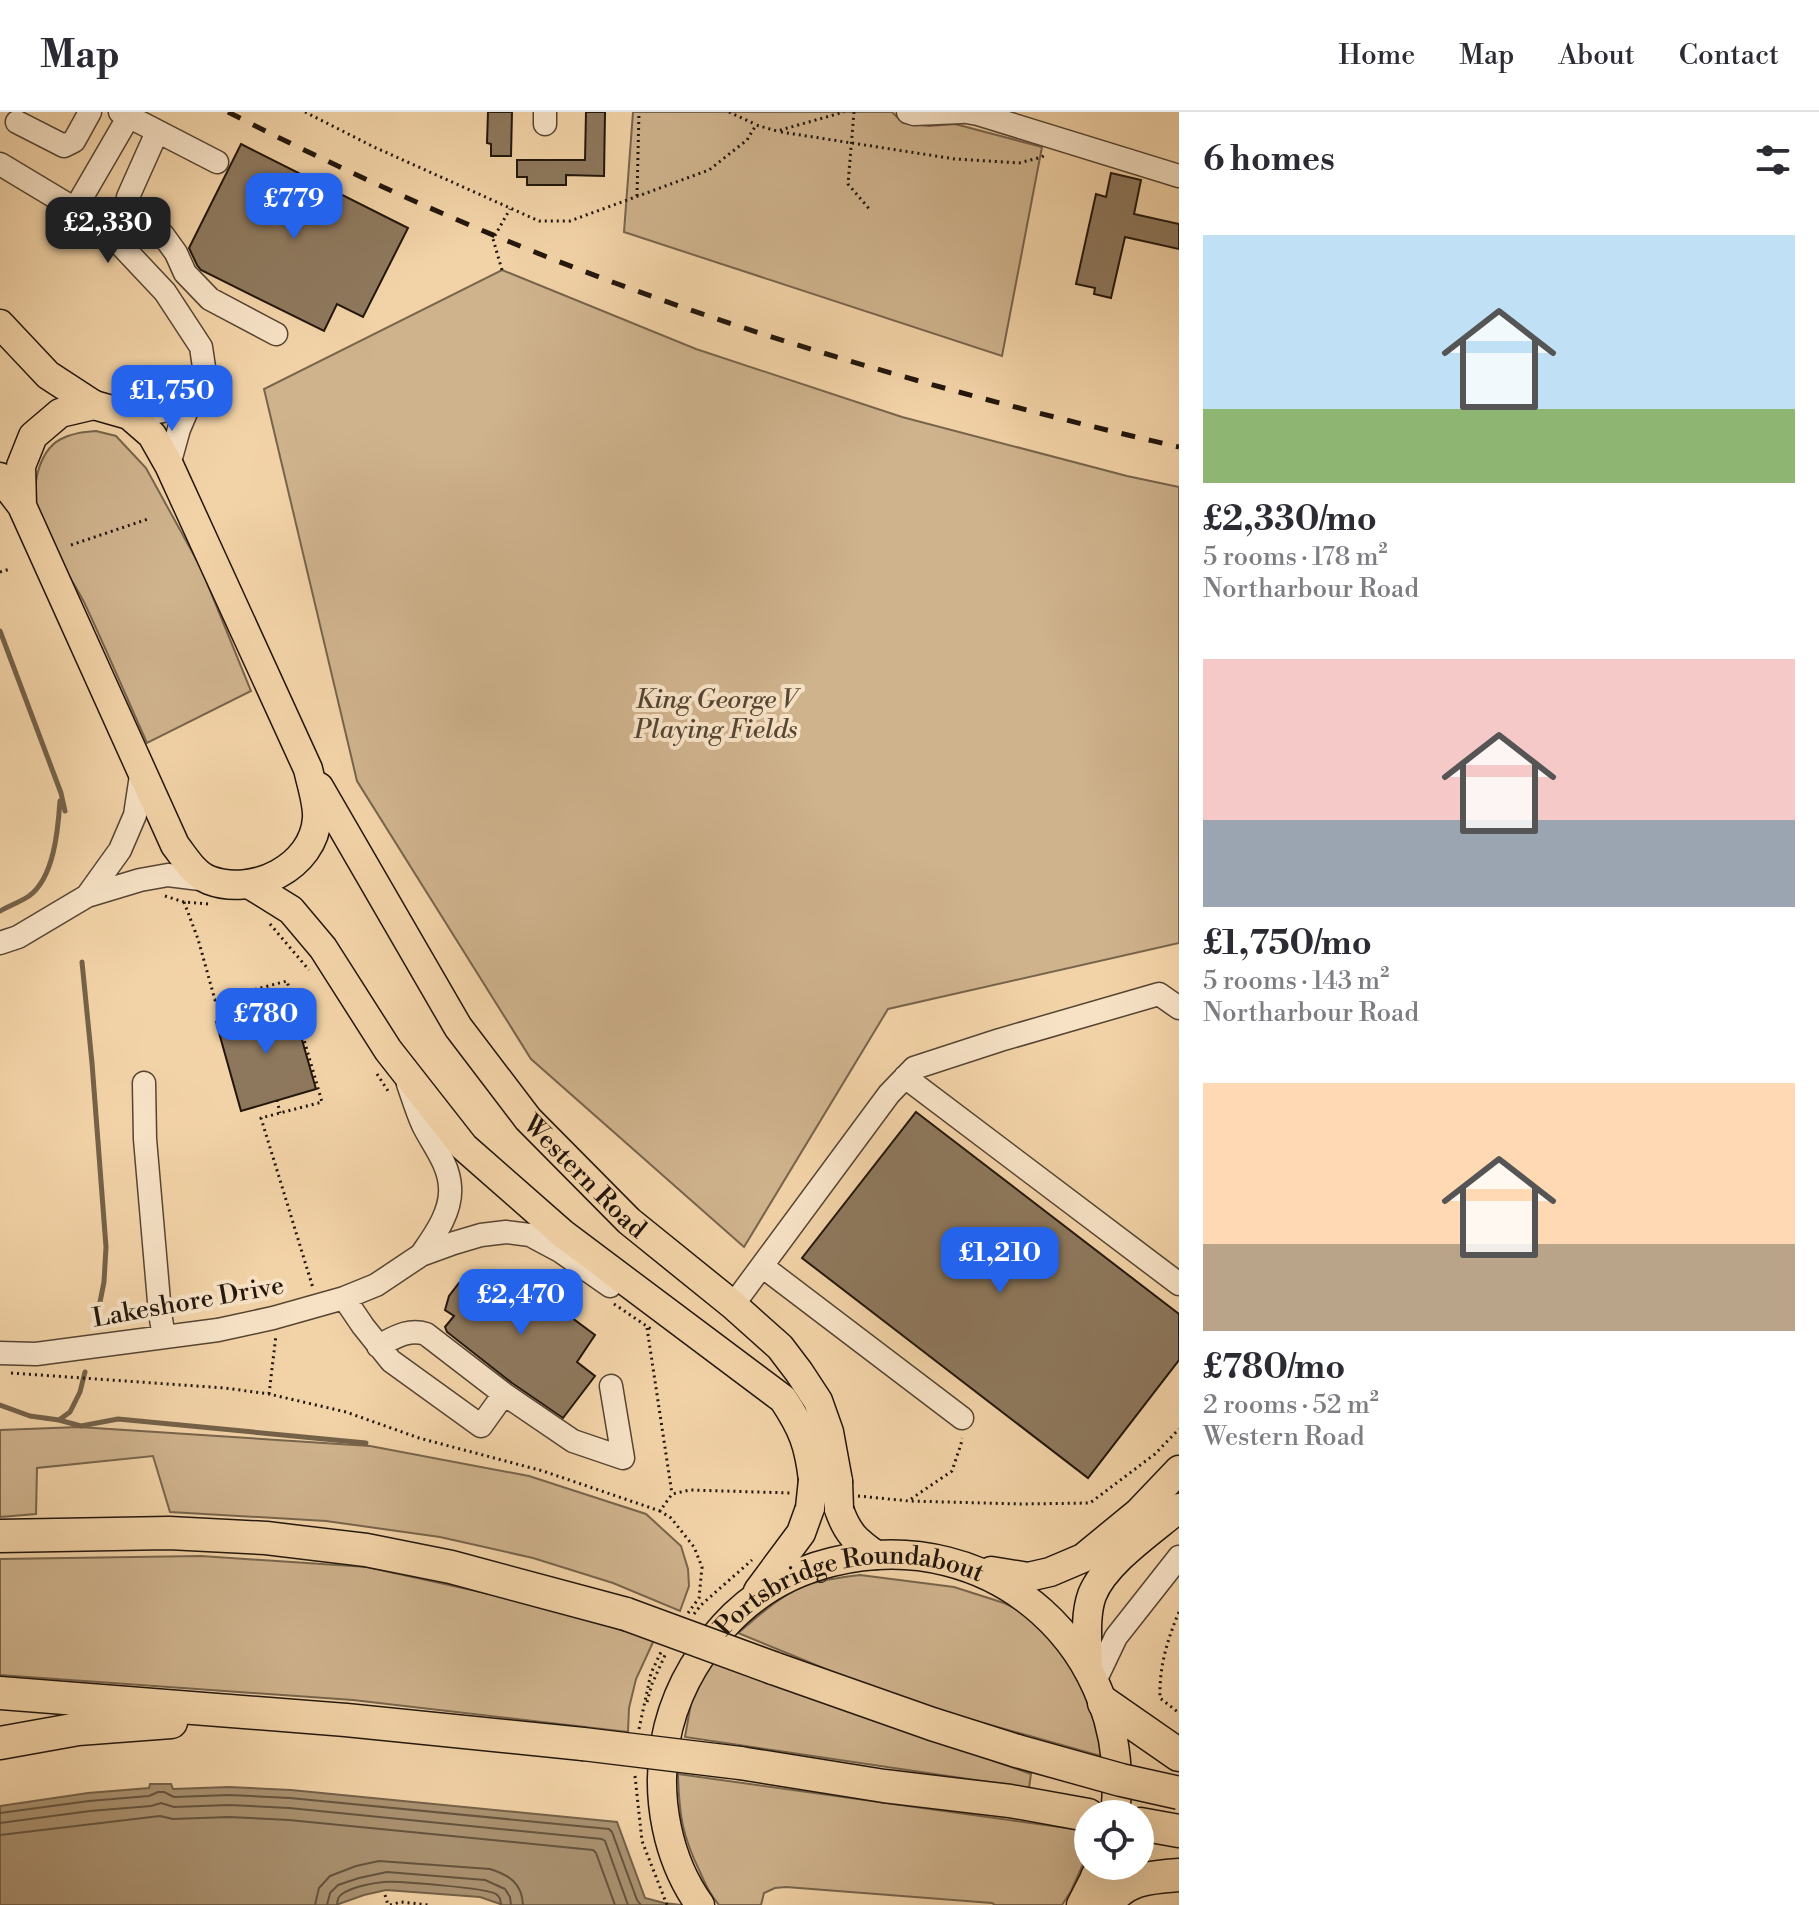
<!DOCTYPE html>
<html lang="en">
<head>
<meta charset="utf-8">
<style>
  :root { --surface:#fff; --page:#f2f2f3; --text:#2b2b33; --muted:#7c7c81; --line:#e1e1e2; --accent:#2563eb }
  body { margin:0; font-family:"Libre Bodoni",serif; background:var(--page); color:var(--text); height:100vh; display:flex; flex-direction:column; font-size:30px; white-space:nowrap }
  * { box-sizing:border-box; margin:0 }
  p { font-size:26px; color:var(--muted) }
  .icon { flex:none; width:44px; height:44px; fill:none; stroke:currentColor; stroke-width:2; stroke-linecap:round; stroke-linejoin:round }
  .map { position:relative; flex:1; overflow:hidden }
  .sheet { display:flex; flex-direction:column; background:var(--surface); width:640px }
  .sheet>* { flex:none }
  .buttons { position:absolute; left:1074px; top:1688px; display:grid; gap:16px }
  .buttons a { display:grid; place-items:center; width:80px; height:80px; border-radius:50%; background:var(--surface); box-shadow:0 8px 32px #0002; font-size:40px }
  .price { position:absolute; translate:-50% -68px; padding:0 18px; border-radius:16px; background:var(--accent); color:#fff; font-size:26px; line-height:52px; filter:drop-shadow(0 2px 4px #0008) }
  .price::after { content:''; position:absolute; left:50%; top:48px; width:24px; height:18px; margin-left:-12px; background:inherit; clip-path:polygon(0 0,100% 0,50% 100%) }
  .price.active { background:#222; color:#fff }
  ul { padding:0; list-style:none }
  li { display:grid; align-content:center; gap:16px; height:424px; padding:0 24px }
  li span { display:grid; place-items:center; height:248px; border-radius:0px; color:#555 }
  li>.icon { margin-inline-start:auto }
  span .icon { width:144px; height:144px; fill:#fffc; stroke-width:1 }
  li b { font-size:34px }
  h2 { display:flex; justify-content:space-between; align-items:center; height:96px; padding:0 24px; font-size:34px }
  header { display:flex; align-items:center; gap:48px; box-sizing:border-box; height:112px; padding:0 40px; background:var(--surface); border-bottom:2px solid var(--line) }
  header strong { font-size:38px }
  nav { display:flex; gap:44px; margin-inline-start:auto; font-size:28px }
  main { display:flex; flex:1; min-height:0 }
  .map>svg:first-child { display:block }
</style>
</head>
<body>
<header>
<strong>Map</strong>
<nav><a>Home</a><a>Map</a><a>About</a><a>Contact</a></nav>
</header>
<main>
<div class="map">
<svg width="1179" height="1793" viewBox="0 0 1179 1793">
  <rect width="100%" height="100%" fill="#f2d3a7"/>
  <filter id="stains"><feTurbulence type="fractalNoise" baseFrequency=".0025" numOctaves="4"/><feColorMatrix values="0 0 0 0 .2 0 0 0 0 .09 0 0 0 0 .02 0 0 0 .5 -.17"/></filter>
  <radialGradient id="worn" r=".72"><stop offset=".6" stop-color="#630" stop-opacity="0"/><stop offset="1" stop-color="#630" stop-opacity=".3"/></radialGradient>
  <path fill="#cfb38d" stroke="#78644c" stroke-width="2" d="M633,0h259l11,11 26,3 26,-2 87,23 -40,209 -378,-124z
    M502,158l194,79 206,68 225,59 52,11v456l-291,66 -144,238 -213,-188 -174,-278 -93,-392z
    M96,319l20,5 30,32 55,100 50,123 -104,52c-21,-47 -41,-94 -63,-141 -14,-27 -33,-52 -45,-80 -10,-25 -3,-70 22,-83 11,-6 23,-7 35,-8z
    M79,1315l291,19 159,30 117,38 35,32 7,23 1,17 -9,25 -67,-28 -80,-25 -93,-21 -114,-16 -156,-9 -17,-56 -116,12 -1,46 -36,3v-87z
    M201,1444l166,11 173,38 114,35 -18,39 -7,29 -1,24 -275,-32 -353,-25v-116z
    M860,1463l94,12 50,16 19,9 35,29 32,54 14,62 -205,-58 -161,-66c22,-18 44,-40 72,-49 16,-5 33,-7 50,-9z
    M710,1547l321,115 -2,14 -344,-51 6,-34z
    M678,1662l410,57v20l-4,11 -13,29 -9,14h-67l-3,-2 -206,-16 -11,1 -11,5 -3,12h-42c-9,-10 -14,-21 -19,-33 -18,-37 -21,-58 -22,-98z"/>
  <path fill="#ab9372" stroke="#746149" stroke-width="2" d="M150,1672h21l2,5 56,-2 62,3 326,32 28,76 19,5 17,2h-178l-23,-8 -94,-7 -22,5 -28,10h-336v-99l88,-13 61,-5z"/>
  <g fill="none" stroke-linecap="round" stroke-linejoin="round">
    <path stroke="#66543f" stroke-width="2" d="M0,1701l89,-12 60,-5 9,-4h6l10,5 55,-2 61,3 319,31 3,3 25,68 4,5
      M0,1711l90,-12 61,-5 10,-3 13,4 55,-2 60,3 313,31 3,2 23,64
      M0,1723l160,-19 13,3 56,-2 60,3 304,30 3,3 19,52
      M315,1793l4,-17 11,-12 26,-10 23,-5 111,8c19,6 32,14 33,36
      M327,1793l3,-12 8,-8 21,-7 28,-6 98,8 20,9 5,8 1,8
      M337,1793c1,-6 0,-7 5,-11 10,-7 30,-11 42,-12 14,-1 103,6 112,12 5,4 4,5 5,11"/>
    <path stroke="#746149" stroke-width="5" d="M0,519l61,162 4,18
      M0,799c9,-5 20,-9 29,-15 25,-18 29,-66 31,-95
      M82,850l10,101 14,184 -2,35 -8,40
      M0,1293l30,11 29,4 11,-8 10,-20 5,-20
      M59,1308l22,6 37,-7 248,24"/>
  </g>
  <path fill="#8e785d" stroke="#22160c" stroke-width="2" d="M488,0h24l-1,44h-20v-12l-4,-1z
    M586,0h19l-1,64 -38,-1v10h-39v-8h-10v-17h68z
    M241,32l167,84 -45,89 -26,-13 -13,27 -123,-61 -4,-5 -8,-17z
    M1111,61l30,7 -7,34 45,10v25l-54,-12 -14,61 -17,-4 1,-6 -19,-4 20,-90 10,3z
    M291,889l25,88 -75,22 -25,-89z
    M916,1000l263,202v46l-91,118 -286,-220z
    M481,1158h15l14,2 85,63 -18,27 18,14 -32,42 -51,-35 -65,-51 -2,-5 9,-11 -9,-6 4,-14 10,-13 11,-9z"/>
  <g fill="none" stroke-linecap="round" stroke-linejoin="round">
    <defs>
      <path id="minor" d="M120,0l97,50
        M908,0l6,2 47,-2
        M966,0l12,2 201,62
        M17,10l47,24 10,-5 16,-29
        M545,12v-12
        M157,20l-29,65 1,12 34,26 13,18 9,20 25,26 66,35
        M0,52l75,45 42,32 48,51 36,55 4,27 -11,20 -15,35 -10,36
        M75,97l54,-93
        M129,303c30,-2 39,-2 64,-20
        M87,784l33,-46 15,-35 7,-46
        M0,831l18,-6 69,-41 53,-16 28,-5 40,5
        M905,965l274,207
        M144,971l1,56 15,174 4,24
        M408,972c5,14 9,28 15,41 10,20 26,39 27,62 2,25 -16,49 -29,68
        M762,1154l200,152
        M344,1186l19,28 28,35 90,65 23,-32 -78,-60c-18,-6 -32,4 -48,12
        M733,1193l156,-211 25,-26 86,-28 159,-46 20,14
        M0,1241l36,1 182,-24 55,-12 71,-20 32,-13 45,-30 33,-12 27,-8 25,-3 24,3 30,16 50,35
        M504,1282l69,47 50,17 -12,-72
        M1095,1569l21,-44 63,-80"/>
      <g id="major">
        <path d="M0,212l48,51 46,30"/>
        <path d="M0,365l22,29 153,339c10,13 19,29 34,35 44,17 105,-13 108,-62 1,-14 -6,-35 -9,-49l-139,-304 -17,-30 -23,-20 -35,-10 -34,8 -27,23 -12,30 1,40"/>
        <path id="s1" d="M319,675l139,240 70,92 101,102 104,84 47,42 19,25 19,29 11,31 9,49"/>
        <path d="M249,772l42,26 32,38 65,102 76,97 99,87 220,165c20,30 26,46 30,81"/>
        <path d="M839,1397c8,24 17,32 37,46"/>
        <path d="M991,1459l37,6 22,-5 33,-14 56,-46 40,-42"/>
        <path d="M758,1479l43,-58 9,-25"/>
        <path d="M1088,1557c0,-23 -4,-52 4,-74 13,-33 60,-64 87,-87"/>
        <path id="s2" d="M700,1793c-33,-46 -44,-107 -35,-162 8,-45 29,-84 59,-117 29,-32 67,-54 108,-64 161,-40 303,88 283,252"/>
        <path d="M1081,1793l20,-39"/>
      </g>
      <path id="highway" d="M0,1424l169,-3 97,5 100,12 85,17 175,47
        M773,1556l159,56 85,27
        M0,1581l346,27 237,24
        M1104,1591l75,52
        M0,1631l78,-14 93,-7
        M740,1651l144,23 126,15 78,14
        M1140,1712l39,7
        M1097,1765l19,-8 15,-3
        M1107,1793c16,-27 44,-28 72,-30"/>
    </defs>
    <use href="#minor" stroke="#564533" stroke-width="25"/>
    <use href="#major" stroke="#22160c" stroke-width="31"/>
    <use href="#highway" stroke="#22160c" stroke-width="35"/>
    <path stroke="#22160c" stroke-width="3" stroke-dasharray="2 4" stroke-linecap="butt" d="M305,0l69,35 165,74h31l139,-51 38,-30 9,-15 21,6 67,-19
      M729,0l26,12
      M854,0l-6,72 23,27
      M781,20l174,27 64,4 23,-6 4,-3
      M637,84l2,-84
      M502,158l-9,-31 17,-30
      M71,433l77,-26
      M0,460l10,-3
      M165,784l19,6 24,2
      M184,790l14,37 17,61 72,-19 35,121 -61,16 52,170
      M270,812l39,46
      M377,962l13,20
      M277,988l3,13
      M614,1192l37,25
      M647,1216l25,166
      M11,1261l214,15 44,6 77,18 73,26 124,33 117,40
      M269,1282l7,-59
      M858,1384l51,5 112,3 69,-1 65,-49 24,-25
      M911,1387l41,-28 9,-27 1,-6
      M1179,1500c-12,28 -20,56 -19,86l19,15
      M688,1501l11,-15 3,-31 -8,-20 -23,-29 -11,-7 12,-17 18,-4 101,3
      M694,1502l7,-9 51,-45
      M647,1590l5,-18 14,-31
      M639,1617l12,-56 10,-21
      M635,1664l7,65 25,64
      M385,1783l3,10
      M390,1793l11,-3 28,3"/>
    <use href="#minor" stroke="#f7e2c6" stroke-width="22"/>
    <use href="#major" stroke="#f2d3a7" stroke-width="28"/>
    <use href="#highway" stroke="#f2d3a7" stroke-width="32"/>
    <path stroke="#22160c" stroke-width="5" stroke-dasharray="14 14" stroke-linecap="butt" d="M228,0c125,64 255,122 387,171 184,68 373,120 564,164"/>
    <defs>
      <path id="major-bridge" d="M838,1369l1,28
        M810,1396l3,-28"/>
      <path id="highway-bridge" d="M626,1502l147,54
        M583,1632l157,19
        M1017,1639l104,29 58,13"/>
    </defs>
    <use href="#major-bridge" stroke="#22160c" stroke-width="31" stroke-linecap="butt"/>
    <use href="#highway-bridge" stroke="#22160c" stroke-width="35" stroke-linecap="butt"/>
    <use href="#major-bridge" stroke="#f2d3a7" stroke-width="28"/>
    <use href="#highway-bridge" stroke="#f2d3a7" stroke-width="32"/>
  </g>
  <g text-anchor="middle" stroke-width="8" stroke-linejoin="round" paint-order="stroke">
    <g font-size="26" font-style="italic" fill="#564533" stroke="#f7e2c6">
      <text x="716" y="596">King George V<tspan x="716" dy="30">Playing Fields</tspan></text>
    </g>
    <g font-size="26" fill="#22160c" stroke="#f7e2c6">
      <text dy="9" stroke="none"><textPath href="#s1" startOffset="474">Western Road</textPath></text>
      <text transform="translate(188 1189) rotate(-10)" y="9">Lakeshore Drive</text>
      <text dy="9" stroke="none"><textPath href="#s2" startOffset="440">Portsbridge Roundabout</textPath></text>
    </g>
  </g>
  <rect width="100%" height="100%" filter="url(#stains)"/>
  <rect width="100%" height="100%" fill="url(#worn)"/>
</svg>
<div class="buttons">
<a><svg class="icon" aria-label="locate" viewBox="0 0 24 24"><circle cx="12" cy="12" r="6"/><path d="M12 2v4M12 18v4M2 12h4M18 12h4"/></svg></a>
</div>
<b class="price" style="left:294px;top:129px">£779</b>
<b class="price active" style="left:108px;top:153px">£2,330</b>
<b class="price" style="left:172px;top:321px">£1,750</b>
<b class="price" style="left:266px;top:944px">£780</b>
<b class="price" style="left:1000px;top:1183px">£1,210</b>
<b class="price" style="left:521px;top:1225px">£2,470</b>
</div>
<section class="sheet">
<h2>6 homes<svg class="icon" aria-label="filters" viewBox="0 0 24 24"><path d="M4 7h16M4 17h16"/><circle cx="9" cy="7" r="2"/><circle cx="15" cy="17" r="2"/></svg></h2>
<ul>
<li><span style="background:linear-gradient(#bfe0f5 70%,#8fb573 0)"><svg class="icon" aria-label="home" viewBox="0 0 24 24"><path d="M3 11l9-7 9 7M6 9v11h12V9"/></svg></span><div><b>£2,330/mo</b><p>5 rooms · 178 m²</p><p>Northarbour Road</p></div></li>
<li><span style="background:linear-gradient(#f6c9c9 65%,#9aa5b1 0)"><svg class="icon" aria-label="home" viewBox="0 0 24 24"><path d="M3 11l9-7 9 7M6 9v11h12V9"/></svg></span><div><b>£1,750/mo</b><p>5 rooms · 143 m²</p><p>Northarbour Road</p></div></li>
<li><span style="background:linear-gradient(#ffd9b3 65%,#b9a48a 0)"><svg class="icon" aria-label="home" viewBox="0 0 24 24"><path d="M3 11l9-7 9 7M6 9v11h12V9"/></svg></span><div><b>£780/mo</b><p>2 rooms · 52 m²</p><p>Western Road</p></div></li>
</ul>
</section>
</main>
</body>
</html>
